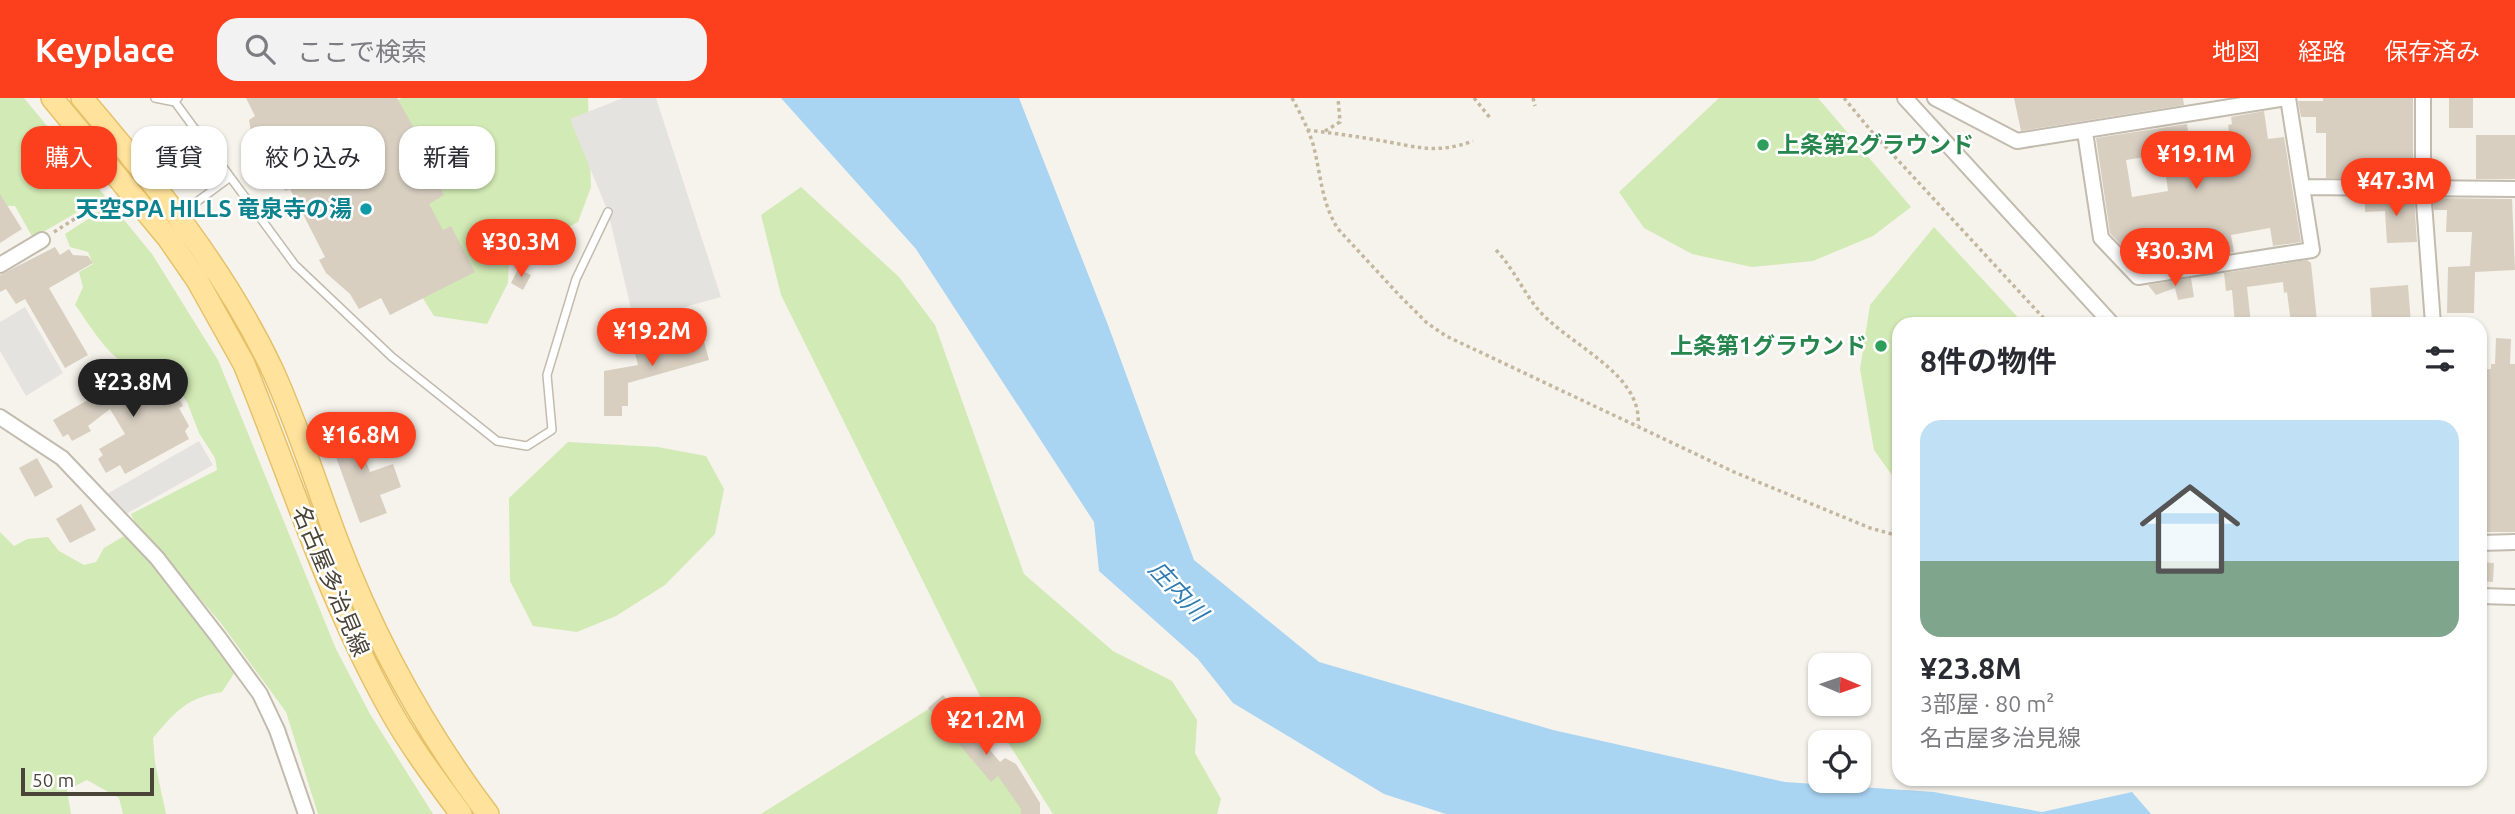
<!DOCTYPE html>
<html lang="ja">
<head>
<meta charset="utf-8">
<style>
  :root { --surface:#fff; --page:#f2f2f3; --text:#2b2b33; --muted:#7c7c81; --accent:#fc3f1d }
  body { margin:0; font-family:Ubuntu,"Noto Sans JP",sans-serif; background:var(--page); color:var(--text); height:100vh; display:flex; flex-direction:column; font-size:26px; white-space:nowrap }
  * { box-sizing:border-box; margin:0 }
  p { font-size:23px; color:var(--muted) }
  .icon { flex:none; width:38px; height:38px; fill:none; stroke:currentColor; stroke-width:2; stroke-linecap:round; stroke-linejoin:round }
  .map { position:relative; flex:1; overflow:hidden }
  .panel { position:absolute; left:1892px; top:219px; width:595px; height:469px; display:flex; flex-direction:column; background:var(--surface); border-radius:21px; box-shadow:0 2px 5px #0004 }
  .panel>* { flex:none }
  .guide { position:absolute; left:21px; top:28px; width:665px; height:63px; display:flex; gap:14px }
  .needle { width:46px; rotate:92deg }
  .buttons { position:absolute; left:1808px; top:555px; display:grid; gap:14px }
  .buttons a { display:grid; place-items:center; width:63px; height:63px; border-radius:14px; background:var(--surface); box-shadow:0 2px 5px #0004; font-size:35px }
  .scale { position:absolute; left:21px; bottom:18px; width:133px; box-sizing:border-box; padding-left:7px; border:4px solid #4b4439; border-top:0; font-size:19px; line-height:24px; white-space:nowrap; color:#4b4439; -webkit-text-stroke:5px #fff; paint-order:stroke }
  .price { position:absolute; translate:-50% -60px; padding:0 16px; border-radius:24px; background:var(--accent); color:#fff; font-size:23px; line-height:46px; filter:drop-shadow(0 2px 4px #0008) }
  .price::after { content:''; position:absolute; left:50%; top:42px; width:21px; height:16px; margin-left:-10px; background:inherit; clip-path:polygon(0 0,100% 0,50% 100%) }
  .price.current { background:#222; color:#fff }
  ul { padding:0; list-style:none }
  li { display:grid; align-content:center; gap:14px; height:371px; padding:0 28px }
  li span { display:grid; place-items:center; height:217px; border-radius:21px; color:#555 }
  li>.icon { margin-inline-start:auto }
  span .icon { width:126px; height:126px; fill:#fffc; stroke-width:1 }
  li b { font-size:30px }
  h2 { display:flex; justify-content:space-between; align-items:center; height:84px; padding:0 28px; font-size:30px }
  .tag { padding:0 24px; border-radius:21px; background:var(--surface); box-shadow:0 2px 5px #0004; font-size:24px; line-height:63px }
  .tag.current { background:var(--accent); color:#fff }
  header { display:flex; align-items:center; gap:42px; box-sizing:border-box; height:98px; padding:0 35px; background:var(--accent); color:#fff }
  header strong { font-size:33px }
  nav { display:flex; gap:38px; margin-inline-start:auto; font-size:24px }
  .search { width:490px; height:63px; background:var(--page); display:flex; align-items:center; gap:18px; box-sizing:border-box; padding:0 24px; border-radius:21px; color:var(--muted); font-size:26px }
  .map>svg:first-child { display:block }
</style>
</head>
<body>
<header>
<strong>Keyplace</strong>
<div class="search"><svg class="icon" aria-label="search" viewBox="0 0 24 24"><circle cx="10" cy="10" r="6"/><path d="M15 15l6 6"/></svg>ここで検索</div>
<nav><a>地図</a><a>経路</a><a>保存済み</a></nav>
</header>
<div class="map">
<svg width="2515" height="716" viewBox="0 0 2515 716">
  <rect width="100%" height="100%" fill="#f6f3ec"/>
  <path fill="#d2eab5" d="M0,0h24l81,98 -72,42 -18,-32h-15z
    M402,0h186l3,89 -13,35 -32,17 -36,-8 -2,52 -21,41 -53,-8 -45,-72 6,-143z
    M1719,0h99l93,109 -38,29 -60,25 -61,6 -60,-13 -48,-26 -25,-36z
    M801,89l98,90 36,48 89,249 89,77 59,30 25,39 -2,33 26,46 -4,15h-164l-69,-110 -203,-409 -20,-80z
    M111,106l41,50 66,106 118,289 34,65 63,100h-115l-32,-102 -66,-90 -86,-101 -3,-7 86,-44 -2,-12 -16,-25 -12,-31 -25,-38c-11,-3 -20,0 -32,0 -19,-1 -43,-44 -55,-59l8,-18 -4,-15 14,-8 -5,-12 -18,-5 -5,-13z
    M1934,129l90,97h-125v161l-25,-35 -14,-81 10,-64z
    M568,344l90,5 48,9 18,33 -9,45 -50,51 -49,31 -39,16 -44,-6 -23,-45 -1,-83z
    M0,434l14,14 13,-7 21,-2 11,14 25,14 12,-3 8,-14 20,-12 24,24 87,112 -13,20c-36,6 -46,19 -69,46l2,25 11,51h-43l-4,-16 -32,-18 -20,10 4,24h-71z
    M935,607l85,93 2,16h-261z"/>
  <path fill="#e5e3e0" d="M623,0h33l65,199 -87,24 -26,-109 -38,-93z
    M25,209l38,66 -37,23 -26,-45v-29z
    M199,343l14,24 -87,49 -19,-20z"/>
  <path fill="#a9d4f2" d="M781,0h238l89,227 86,235 125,102 234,68 232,52 149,10 108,20 90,-20 19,22h-705l-62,-20 -151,-91 -35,-44 -99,-88 -5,-49 -178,-273z"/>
  <path fill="#d8cfc1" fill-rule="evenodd" d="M246,0h151l33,58 -5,3 19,36 -15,9 14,26 8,-4 24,46 -85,43 -9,-17 -22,11 -9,-15 -24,-21 -7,-13 6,-3 -35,-68 -5,2 -9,-18 9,-4 -17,-32 -8,4 -9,-9 -2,-12 6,-4z
    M2014,0h169l1,7 -163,26z
    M2323,0h90v68h-39v12h-48v-45h-10v-16h-15l-3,-16h25z
    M2449,0h24v30h-24z
    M2264,13l4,28 16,-2 17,105 -28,4 -3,-18 -39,7 3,17 -92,15 -8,-8 -1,-11 -8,2 -15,-17 -14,-95 91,-14 3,20 10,-2 1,7 30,-4 -3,-20 4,-1 -1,-7zM2163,56l5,37 -36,6 -6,-37z
    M2476,37h39v44h-39z
    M0,96l22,35 -22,14z
    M2365,100h49l3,44 -30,1 -2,-32 -20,1z
    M2433,100l79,1 3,71 -40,2 -1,41h-27l1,-46 22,-1 2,-34h-26l1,-22h-13z
    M55,149l5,8 9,-6 4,6 15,1 5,7 -44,25 39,67 -23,13 -40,-69 -9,5 -10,-15 -6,3v-17z
    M2307,162l4,3 6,58 -26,3 -4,-32 -3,1 -1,-11 -36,5 4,37h-16l-3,-34 -6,1 -2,-18z
    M518,171l13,6 -8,15 -12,-7z
    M2191,180l3,19 -16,3 -3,-12 -19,7 -8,-10z
    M2408,187l3,39h-39l-2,-36z
    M701,233l8,29 -81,23v23h-6v10h-18v-45l34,-6 -4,-15z
    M2496,240l15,1 -1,25h5v168h-35v-162l11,-1v-5h4z
    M154,264l5,8 3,-1 21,37 -4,2 10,18 -4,5 4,8 -64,35 -5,-9 -14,8 -8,-14 5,-4 -4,-6 26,-15 -15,-25 -22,17 3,5 -19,10 -4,-7 -5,3 -10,-17z
    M350,320l20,54 23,-8 8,23 -21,8 7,18 -27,10 -35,-96z
    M37,360l16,29 -18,10 -16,-29z
    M81,406l15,26 -26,13 -14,-24z
    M2480,464l14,1 -1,19 -13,-1z
    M943,597l57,67 5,-4 11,6 24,39v11h-19v-5l-23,-33 -7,6 -63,-74z"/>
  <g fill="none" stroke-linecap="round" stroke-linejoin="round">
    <defs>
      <path id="service" d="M155,0l20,4
        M178,0l-3,4 120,163 97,92 105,84 30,5 25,-16 -5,-55 29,-96 32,-67
        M179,117l50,-37"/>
      <path id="minor" d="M1905,0l207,226
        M1935,0l82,43 269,-43
        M2423,0v91l10,135
        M2085,34l16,106 37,39 174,-27 -24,-152
        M2303,89l212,2
        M0,167l42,-25
        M0,319l62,41 95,100 62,80 41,56 17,36 29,84
        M2480,445l35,-1
        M2480,498l35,1"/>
      <path id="primary" d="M52,0l116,140 29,42 47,84c47,115 84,235 145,344 21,38 47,72 72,106
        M82,0c73,86 143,171 191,273 25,55 43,113 64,169 37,97 88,191 151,274"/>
    </defs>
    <use href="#service" stroke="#c2bbae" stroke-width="10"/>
    <use href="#minor" stroke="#c2bbae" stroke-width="18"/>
    <use href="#primary" stroke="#e6c16a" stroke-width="24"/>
    <path stroke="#c4b79f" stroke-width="3.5" stroke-dasharray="3.5 3.5" stroke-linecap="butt" d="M1292,0c8,15 16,30 21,46 8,30 8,58 25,85l62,67 27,27 19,13 288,136 136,56 29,8
      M1474,0l17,21
      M1533,0l2,8
      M1844,0l28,34 177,192
      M1307,32c24,3 47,6 70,10 38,6 58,15 96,1
      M1325,33l15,-9 -2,-24
      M54,134l55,-35
      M1496,152c17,18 26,39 40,57 29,37 107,65 102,118"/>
    <use href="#service" stroke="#fff" stroke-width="7"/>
    <use href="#minor" stroke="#fff" stroke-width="14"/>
    <use href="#primary" stroke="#ffe39c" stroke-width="21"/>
  </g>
  <g fill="#2e9e5b" stroke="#fff" stroke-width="2.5">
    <circle cx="1763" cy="47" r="7"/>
    <circle cx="1881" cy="248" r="7"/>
  </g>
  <circle fill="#0f9aa8" stroke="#fff" stroke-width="2.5" cx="366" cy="111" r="7"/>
  <g text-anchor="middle" stroke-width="5" stroke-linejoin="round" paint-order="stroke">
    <g font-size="23" font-weight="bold" fill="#27864d" stroke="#fff" text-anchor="start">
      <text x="1777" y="55">上条第2グラウンド</text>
      <text x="1867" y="256" text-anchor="end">上条第1グラウンド</text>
    </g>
    <g font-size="23" font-weight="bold" fill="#0d838f" stroke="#fff" text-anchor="end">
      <text x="352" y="119">天空SPA HILLS 竜泉寺の湯</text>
    </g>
    <g font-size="23" fill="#4b4439" stroke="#fff">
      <text transform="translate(331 483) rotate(67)" y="8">名古屋多治見線</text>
    </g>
    <g font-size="24" font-style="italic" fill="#2e7ab2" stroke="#fff">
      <text transform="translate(1178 493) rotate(47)" y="8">庄内川</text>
    </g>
  </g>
</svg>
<div class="buttons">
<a><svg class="needle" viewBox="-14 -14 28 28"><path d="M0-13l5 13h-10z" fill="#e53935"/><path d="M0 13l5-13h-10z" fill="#7c7c81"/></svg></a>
<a><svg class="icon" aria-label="locate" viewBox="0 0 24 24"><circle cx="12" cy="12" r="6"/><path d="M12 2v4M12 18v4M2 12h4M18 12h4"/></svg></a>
</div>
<div class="scale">50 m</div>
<b class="price" style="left:2196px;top:93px">¥19.1M</b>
<b class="price" style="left:2396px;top:120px">¥47.3M</b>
<b class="price" style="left:521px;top:181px">¥30.3M</b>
<b class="price" style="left:2175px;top:190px">¥30.3M</b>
<b class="price" style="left:652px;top:270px">¥19.2M</b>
<b class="price current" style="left:133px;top:321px">¥23.8M</b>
<b class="price" style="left:361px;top:374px">¥16.8M</b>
<b class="price" style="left:986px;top:659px">¥21.2M</b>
<div class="guide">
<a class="tag current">購入</a>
<a class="tag">賃貸</a>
<a class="tag">絞り込み</a>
<a class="tag">新着</a>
</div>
<section class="panel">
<h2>8件の物件<svg class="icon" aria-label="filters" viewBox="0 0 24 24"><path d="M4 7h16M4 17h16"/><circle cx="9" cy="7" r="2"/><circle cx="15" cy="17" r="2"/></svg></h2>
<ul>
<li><span style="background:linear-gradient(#bfe0f5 65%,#7fa58c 0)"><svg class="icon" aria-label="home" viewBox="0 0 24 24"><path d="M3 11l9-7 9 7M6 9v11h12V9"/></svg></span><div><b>¥23.8M</b><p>3部屋 · 80 m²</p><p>名古屋多治見線</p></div></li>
</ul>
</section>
</div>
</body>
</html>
